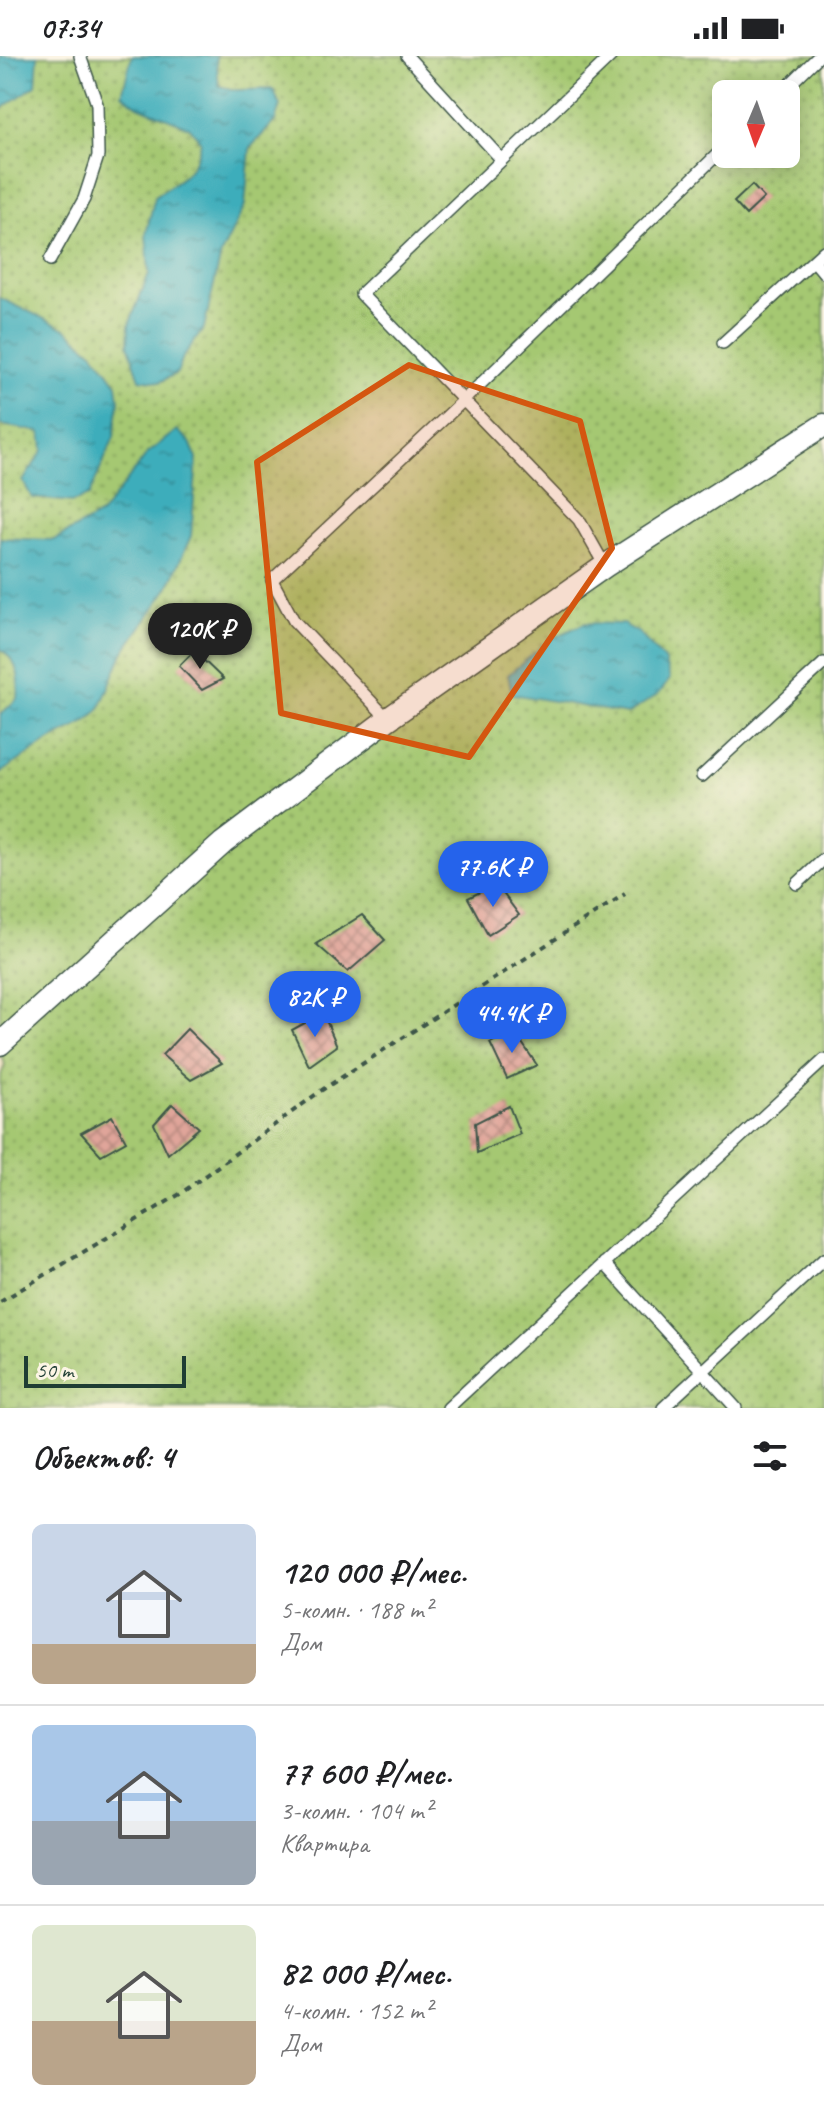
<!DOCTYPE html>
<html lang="ru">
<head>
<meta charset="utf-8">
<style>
  :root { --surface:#fff; --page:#f2f2f2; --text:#202124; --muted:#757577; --line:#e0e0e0; --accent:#2563eb }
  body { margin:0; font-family:Caveat,sans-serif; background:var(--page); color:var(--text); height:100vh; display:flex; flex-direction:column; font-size:30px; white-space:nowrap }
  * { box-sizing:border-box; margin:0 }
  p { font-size:26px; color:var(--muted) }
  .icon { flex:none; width:44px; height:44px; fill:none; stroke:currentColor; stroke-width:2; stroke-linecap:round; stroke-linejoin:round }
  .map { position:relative; height:1352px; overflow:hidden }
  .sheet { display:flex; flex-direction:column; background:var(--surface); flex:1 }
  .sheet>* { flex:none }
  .needle { width:52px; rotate:182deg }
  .controls { position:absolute; left:712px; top:24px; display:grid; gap:16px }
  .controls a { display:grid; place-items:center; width:88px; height:88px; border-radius:12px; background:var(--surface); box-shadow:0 4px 20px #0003; font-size:40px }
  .scale { position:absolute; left:24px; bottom:20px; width:162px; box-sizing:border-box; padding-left:8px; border:4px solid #1f3d34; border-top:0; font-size:22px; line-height:28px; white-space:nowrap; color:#1f3d34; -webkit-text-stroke:6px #fcf5e5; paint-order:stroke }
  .price { position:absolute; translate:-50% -68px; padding:0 18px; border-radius:28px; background:var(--accent); color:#fff; font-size:26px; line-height:52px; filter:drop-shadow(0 2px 4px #0008) }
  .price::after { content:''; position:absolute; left:50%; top:48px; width:24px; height:18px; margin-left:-12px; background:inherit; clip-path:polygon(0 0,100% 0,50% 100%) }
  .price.selected { background:#222; color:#fff }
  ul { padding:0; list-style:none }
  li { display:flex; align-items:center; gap:24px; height:200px; padding:0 32px }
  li+li { border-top:2px solid var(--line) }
  li span { display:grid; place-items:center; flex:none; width:224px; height:160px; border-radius:12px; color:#555 }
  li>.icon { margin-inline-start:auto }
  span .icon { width:96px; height:96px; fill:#fffc; stroke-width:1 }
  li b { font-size:34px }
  h2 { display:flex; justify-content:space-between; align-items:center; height:96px; padding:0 32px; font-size:34px }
  .status { display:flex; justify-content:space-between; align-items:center; height:56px; padding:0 40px; background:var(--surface); direction:ltr }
  .status svg { height:22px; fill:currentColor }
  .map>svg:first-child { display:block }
</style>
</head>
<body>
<div class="status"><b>07:34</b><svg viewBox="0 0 49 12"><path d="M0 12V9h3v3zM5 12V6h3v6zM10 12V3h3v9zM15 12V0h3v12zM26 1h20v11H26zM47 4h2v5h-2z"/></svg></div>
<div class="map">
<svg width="824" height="1352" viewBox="0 0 824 1352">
  <defs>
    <pattern id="park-dots" width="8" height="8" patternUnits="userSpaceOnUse" patternTransform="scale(2)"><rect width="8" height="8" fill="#a5c872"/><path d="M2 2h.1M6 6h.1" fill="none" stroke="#86a45e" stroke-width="1.8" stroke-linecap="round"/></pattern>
    <pattern id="water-ripples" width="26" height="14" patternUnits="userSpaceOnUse" patternTransform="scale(2)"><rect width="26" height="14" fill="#3eadbb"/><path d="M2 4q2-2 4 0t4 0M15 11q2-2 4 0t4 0" fill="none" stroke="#338e99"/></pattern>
    <pattern id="building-cross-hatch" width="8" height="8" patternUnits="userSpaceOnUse" patternTransform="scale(2)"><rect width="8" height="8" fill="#e0a59a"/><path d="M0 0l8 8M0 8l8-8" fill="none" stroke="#b5887e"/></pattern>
  </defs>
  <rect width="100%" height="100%" fill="#fcf5e5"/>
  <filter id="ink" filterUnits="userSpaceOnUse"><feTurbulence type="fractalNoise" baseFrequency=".0125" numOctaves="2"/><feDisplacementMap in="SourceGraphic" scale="16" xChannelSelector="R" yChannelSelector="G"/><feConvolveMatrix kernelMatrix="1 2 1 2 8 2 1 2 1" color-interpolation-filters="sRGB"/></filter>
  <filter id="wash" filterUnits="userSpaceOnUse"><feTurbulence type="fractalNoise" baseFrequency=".006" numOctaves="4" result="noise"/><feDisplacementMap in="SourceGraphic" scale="32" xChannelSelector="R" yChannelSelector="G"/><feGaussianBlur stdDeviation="1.8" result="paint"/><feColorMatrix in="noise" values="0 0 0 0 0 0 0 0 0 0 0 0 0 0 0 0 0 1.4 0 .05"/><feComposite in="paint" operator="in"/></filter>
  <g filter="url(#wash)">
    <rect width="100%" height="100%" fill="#eddfbc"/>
    <path fill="url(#park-dots)" stroke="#628253" stroke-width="2" fill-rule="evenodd" d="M0,0h824v1352h-824v-330l5,-14 -5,-11zM726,38h60v60h-60z"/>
    <path fill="url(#water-ripples)" stroke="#2e7578" stroke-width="2" d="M0,0h38l-2,29 -36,25z
      M132,0h84l3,30 17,4 37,-1 7,16 -5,16 -25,27 -5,57 -24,49 -17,74 -21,29 -6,16 -17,9 -20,-3 -12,-35 1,-19 20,-52 -3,-39 9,-38c26,-18 39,-21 46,-54l-12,-15 -51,-21 -16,-12z
      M0,242l66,31 28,24 23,31 2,17 -5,36 -25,59 -17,6 -40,-4 -9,-17 20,-31 -2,-18 -41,-7z
      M177,374l13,12 7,17 -6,77 -23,52 -45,65 -23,55 -14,14 -34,17 -52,34v-58l18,-17c2,-23 1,-34 -18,-50v-110l54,2 47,-26 48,-62z
      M585,567l38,1 16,9 25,27 6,19 -11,15 -32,20 -115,-20 -4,-19 43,-36z"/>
    <g id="blocks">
      <path fill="url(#building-cross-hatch)" d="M752,129l12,13 -18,17 -12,-13z
        M194,595l29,28 -21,11 -23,-24z
        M496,828l23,31 -31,20 -20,-37z
        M362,859l23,25 -37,32 -32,-28z
        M323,957l14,33 -28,20 -17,-36z
        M187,973l35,34 -31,17 -29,-25z
        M514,975l23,34 -30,14 -17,-36z
        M172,1048l27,24 -31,26 -14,-30z
        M509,1050l11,28 -43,19 -2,-30z
        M112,1060l14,25 -25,14 -20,-22z"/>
    </g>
  </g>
  <g filter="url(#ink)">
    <use href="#blocks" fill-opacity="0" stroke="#3e5548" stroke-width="2"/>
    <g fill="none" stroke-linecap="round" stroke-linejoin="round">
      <defs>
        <path id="service" d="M407,0l95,104
          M780,38l39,-38
          M50,204l34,-61 14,-43 -1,-52 -17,-48
          M814,205l10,12
          M723,287l101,-92
          M605,510l-26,-46 -218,-226 250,-238
          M388,663l-94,-98 -22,-41 192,-180 262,-254
          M702,720l122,-113
          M797,828l27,-25
          M604,1207l132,145
          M448,1352l376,-348
          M663,1352l161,-149"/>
        <path id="minor" d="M0,988l223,-201 165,-124 217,-153 219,-141"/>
      </defs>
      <use href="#service" stroke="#3e5548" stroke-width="14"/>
      <use href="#minor" stroke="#3e5548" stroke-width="25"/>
      <path stroke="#3e5548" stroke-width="4" stroke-dasharray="6 6" stroke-linecap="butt" d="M0,1246l180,-108 142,-104 303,-196"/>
      <use href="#service" stroke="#fff" stroke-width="11"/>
      <use href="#minor" stroke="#fff" stroke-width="22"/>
    </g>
  </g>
  <path fill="#d45610" fill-opacity="0.2" stroke="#d45610" stroke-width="6" stroke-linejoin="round" d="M409,309l171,56 32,127 -143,209 -188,-44 -24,-251z"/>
</svg>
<div class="controls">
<a><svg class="needle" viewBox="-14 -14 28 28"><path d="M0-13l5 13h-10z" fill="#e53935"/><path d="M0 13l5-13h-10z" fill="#757577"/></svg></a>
</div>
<div class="scale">50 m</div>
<b class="price selected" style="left:200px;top:615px">120K ₽</b>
<b class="price" style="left:493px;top:853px">77.6K ₽</b>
<b class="price" style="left:315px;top:983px">82K ₽</b>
<b class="price" style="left:512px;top:999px">44.4K ₽</b>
</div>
<section class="sheet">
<h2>Объектов: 4<svg class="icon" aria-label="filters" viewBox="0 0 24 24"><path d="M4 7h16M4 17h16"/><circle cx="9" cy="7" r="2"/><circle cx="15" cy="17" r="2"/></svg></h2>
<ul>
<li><span style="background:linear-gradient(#c9d6e8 75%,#b9a48a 0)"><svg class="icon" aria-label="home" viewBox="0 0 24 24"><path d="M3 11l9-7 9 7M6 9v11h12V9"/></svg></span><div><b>120 000 ₽/мес.</b><p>5-комн. · 188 m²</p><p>Дом</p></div></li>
<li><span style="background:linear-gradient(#a9c7e8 60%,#9aa5b1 0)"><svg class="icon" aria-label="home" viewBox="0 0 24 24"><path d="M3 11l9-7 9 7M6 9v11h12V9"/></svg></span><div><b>77 600 ₽/мес.</b><p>3-комн. · 104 m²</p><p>Квартира</p></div></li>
<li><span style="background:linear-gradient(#dfe7d0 60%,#b9a48a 0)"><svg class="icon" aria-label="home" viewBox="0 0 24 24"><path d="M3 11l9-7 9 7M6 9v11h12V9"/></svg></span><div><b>82 000 ₽/мес.</b><p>4-комн. · 152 m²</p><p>Дом</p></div></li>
</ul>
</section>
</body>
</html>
